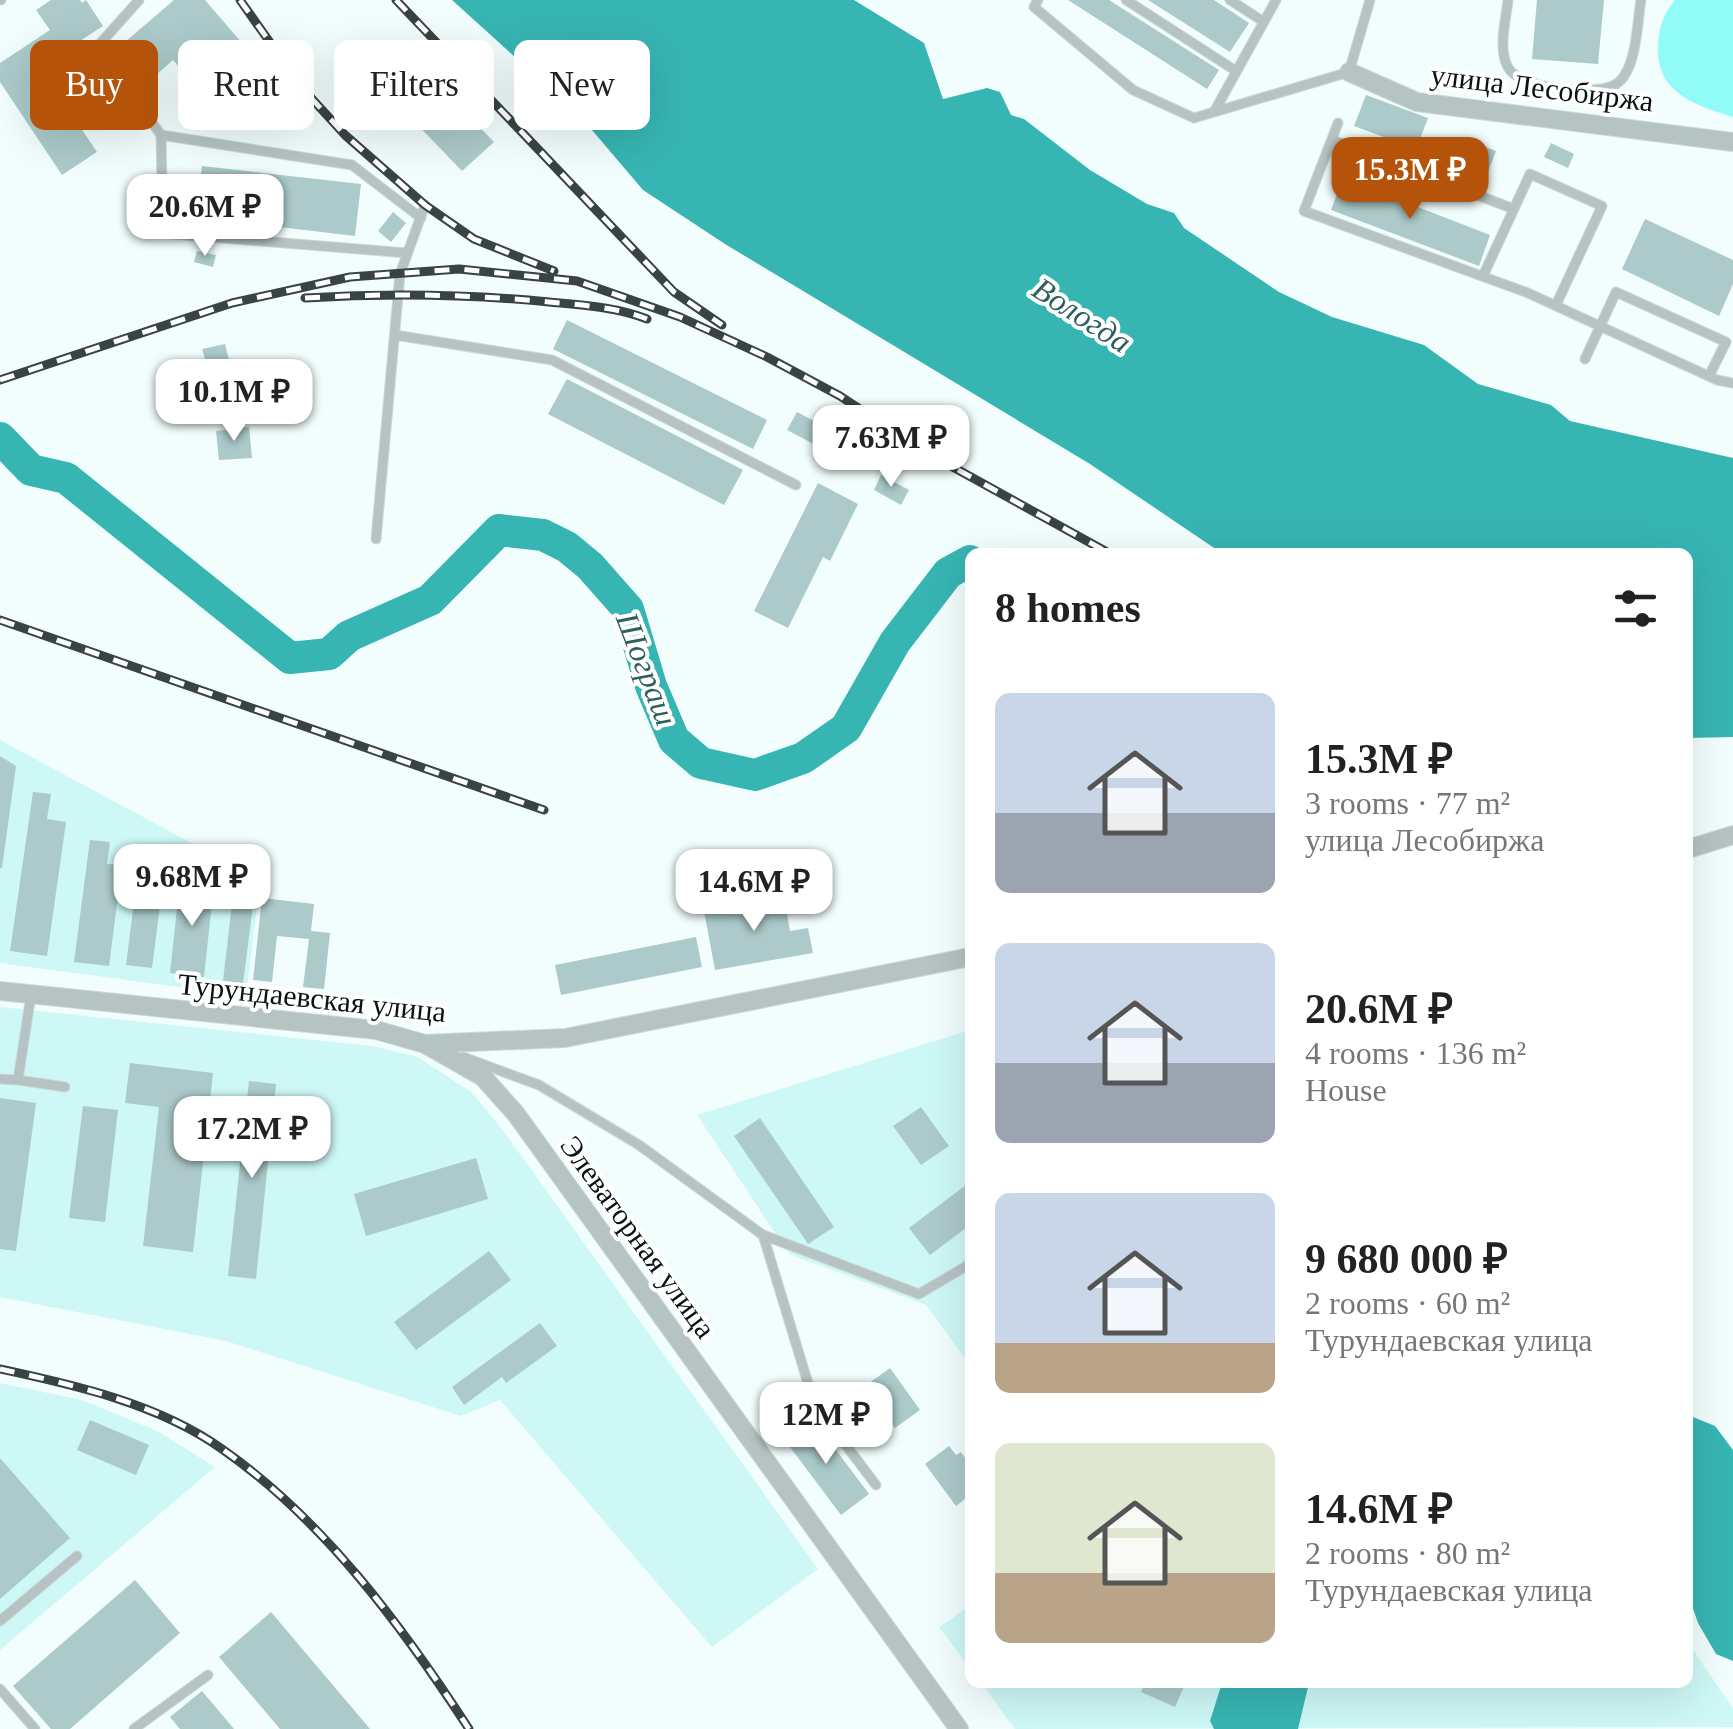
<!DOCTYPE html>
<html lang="en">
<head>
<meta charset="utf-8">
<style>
  :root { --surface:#fff; --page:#f6f6f6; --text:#222; --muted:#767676; --accent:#b45309 }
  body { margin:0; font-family:Georgia,serif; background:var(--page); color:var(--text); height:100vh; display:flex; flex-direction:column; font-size:38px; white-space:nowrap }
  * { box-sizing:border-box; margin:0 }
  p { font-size:32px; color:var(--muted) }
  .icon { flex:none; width:55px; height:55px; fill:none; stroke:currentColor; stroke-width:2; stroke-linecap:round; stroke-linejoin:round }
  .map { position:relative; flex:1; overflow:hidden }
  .side { position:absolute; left:965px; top:548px; width:728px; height:1140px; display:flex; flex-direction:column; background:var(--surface); border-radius:15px; box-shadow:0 10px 40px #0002 }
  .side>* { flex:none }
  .top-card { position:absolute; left:30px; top:40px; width:785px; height:90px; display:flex; gap:20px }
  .price { position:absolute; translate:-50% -85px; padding:0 22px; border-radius:20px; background:#fff; color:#222; font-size:32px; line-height:65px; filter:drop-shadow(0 2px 5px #0008) }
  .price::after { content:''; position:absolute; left:50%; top:60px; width:30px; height:22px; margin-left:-15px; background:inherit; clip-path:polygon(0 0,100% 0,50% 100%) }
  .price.on { background:var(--accent); color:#fff }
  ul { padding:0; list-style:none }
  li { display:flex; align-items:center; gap:30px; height:250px; padding:0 30px }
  li span { display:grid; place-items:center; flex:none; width:280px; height:200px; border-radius:15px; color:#555 }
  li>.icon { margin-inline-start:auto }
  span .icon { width:120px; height:120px; fill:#fffc; stroke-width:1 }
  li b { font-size:42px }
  h2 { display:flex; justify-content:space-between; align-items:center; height:120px; padding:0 30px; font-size:42px }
  .tag { padding:0 35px; border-radius:15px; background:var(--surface); box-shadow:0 10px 40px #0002; font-size:35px; line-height:90px }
  .tag.on { background:var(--accent); color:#fff }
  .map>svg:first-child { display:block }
</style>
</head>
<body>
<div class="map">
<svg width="1733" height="1729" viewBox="0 0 1733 1729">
  <rect width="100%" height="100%" fill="#f1fefd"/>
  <path fill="#cdf8f6" d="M0,740l260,140 -14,116 -246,-33z
    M0,1007l372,39 46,11 53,35 28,33 319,444 -106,78 -212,-247 -39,16 -235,-75 -226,-44z
    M970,1030v335l-44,-60 -137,-51 -92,-139z
    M0,1383l82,17 75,31 58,36 -215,183z
    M970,1606v62l-31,-41z
    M1688,1643l45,65v19l-718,2 -34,-46 707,-1z"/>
  <path fill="#91fbf8" d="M1675,0h58v117c-35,-11 -75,-23 -75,-67 0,-19 4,-35 17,-50z"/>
  <path fill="#37b5b3" d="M452,0h402l70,43 19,56 44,-11 13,4 11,23 13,4 66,51 57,34 27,9 10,15 95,64 53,25 92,28 54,39 73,21 19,16 163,37v279l-45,1v-186h-468l-130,-88 -365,-220 -82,-54 -63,-74z
    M1688,1415l27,11 18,24v211l-17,-7 -18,-31 -10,-29z
    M1222,1683h87l-11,46h-84l-4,-8z"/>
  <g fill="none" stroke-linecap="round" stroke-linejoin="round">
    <path stroke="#37b5b3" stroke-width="32" d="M0,438l31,32 35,8 224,180 39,-4 20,-18 81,-36 69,-70 44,5 24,12 23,19 38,43 23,77 23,54 27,23 54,12 48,-17 43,-30 49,-86 53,-69 22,-12"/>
  </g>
  <path fill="#abcac9" d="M51,0h29l2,3 4,-3 17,26 -63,41 57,85 -35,23 -62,-93v-19l50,-33 -14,-20z
    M174,0h31l37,43 -48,42 -21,-25 -25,22 -30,-34z
    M1068,0h41l110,70 -12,19z
    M1148,0h66l35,23 -19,29z
    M1537,0h67l-6,64 -66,-5z
    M441,87l53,55 -32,29 -52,-54z
    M1366,95l62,23 -12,31 -62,-23z
    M1465,139l31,12 -9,23 -31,-11z
    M1551,143l23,11 -6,14 -24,-11z
    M202,166l159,18 -6,52 -159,-19z
    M1343,178l147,57 -11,31 -148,-56z
    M393,212l13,11 -15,19 -13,-11z
    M1645,219l88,41v24l-14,32 -97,-47z
    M197,251l19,4 -3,12 -19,-5z
    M567,320l200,100 -14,29 -200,-100z
    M225,344l5,20 -22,4 -6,-19z
    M567,379l176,91 -19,35 -176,-91z
    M797,412l34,18 -10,18 -34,-18z
    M249,427l3,31 -33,2 -3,-29z
    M881,475l28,15 -8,15 -27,-15z
    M818,483l40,21 -28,57 -7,-4 -35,71 -34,-17z
    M0,756l16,10 -14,102h-2z
    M33,792l18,2 -4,25 19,3 -19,134 -37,-5z
    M90,840l20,2 -3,22 15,1 -13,101 -35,-4z
    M138,871l26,3 -12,94 -26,-3z
    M180,881l34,3 -10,93 -34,-4z
    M234,886l21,3 -12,95 -20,-3z
    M784,897l6,34 18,-3 5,25 -98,17 -11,-59z
    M262,898l52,6 -3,27 19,2 -6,56 -21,-2 6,-48 -32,-3 -5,46 -19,-2z
    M696,937l6,30 -141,28 -6,-30z
    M130,1063l83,10 -20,179 -50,-6 16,-139 -34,-4z
    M249,1081l27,3 -20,195 -28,-3z
    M0,1098l36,5 -20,148 -16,-2z
    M83,1106l35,4 -13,112 -36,-4z
    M921,1107l28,39 -28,19 -28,-39z
    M760,1118l74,109 -26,17 -74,-108z
    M476,1158l12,41 -122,37 -12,-42z
    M970,1182v43l-40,30 -21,-27z
    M489,1251l22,29 -95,70 -22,-28z
    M540,1323l17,23 -51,37 -4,-6 -38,28 -12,-18z
    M890,1368l30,42 -25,18 -30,-42z
    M812,1418l57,76 -28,21 -57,-76z
    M90,1420l59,25 -13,30 -59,-25z
    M949,1446l7,9 5,-3 9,13 -3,5 3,4v21l-14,11 -31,-42z
    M0,1458l70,80 -70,61z
    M135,1580l45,53 -110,96h-19l-38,-43z
    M271,1612l99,117h-90l-61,-72z
    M1145,1682h41l-11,25 -34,-15z
    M202,1691l32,38h-54l-10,-12z"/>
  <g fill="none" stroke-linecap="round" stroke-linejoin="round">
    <defs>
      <path id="service" d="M0,0h1
        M139,0l-41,46 63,89 191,30 69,53
        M1038,0l-4,7 99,83 61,28 155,-46 21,-72
        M1126,0l110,71
        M1230,0l34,22
        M1508,0c-2,20 -11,51 1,69 13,20 92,29 110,13 18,-16 18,-59 22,-82
        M1214,112l62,-112
        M1338,123l-34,88 224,82 189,87 16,3
        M161,135l2,98 244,20
        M1332,140l182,69
        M1483,276l47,-102 72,32 -46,99
        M395,335l157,25 244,125
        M1585,359l31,-67 110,50 -17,34
        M376,539l24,-265 25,-69
        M463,1057l76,28 100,60 124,90 156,59 51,-30
        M0,1079l18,1 13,-85
        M18,1080l47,7
        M763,1235l51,168 62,82
        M0,1621l77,-65
        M0,1689l35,40
        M134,1729l74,-54"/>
      <path id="minor" d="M1349,72l68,30 316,40
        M1688,849l45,-14
        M0,991l376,39 49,14 140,-6 405,-81
        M425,1044l58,33 33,37 443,615"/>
    </defs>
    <use href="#service" stroke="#ccd9d8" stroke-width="11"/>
    <use href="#minor" stroke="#ccd9d8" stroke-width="20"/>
    <use href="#service" stroke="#b5c3c2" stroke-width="9"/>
    <use href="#minor" stroke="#b5c3c2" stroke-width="18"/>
    <defs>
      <path id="rail" d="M240,0l63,89 42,46 80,70 49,34 80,32
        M396,0l278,292 48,33
        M305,298c82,-5 162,-4 244,4 32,3 68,5 98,17
        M0,380l232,-77 118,-26 109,-8 118,12 103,36 87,40 73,39 82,54 185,102
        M0,620l544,190
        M0,1369c75,16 159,35 222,80 102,71 180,177 247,280"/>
    </defs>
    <use href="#rail" stroke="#384443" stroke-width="9"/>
    <use href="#rail" stroke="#fff" stroke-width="5" stroke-dasharray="15" stroke-linecap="butt"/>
  </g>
  <g text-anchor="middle" stroke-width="8" stroke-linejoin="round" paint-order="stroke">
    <g font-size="30" fill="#081413" stroke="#fff">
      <text transform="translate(1542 88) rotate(7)" y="10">улица Лесобиржа</text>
      <text transform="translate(312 998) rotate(6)" y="10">Турундаевская улица</text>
      <text transform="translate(638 1237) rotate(54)" y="10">Элеваторная улица</text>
    </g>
    <g font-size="32" font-style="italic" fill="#2d605e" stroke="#fff">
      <text transform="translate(1082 315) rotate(33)" y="11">Вологда</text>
      <text transform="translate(647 669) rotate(69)" y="11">Шограш</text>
    </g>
  </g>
</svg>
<b class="price on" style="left:1410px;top:222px">15.3M ₽</b>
<b class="price" style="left:205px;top:259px">20.6M ₽</b>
<b class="price" style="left:234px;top:444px">10.1M ₽</b>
<b class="price" style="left:891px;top:490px">7.63M ₽</b>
<b class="price" style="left:192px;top:929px">9.68M ₽</b>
<b class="price" style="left:754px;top:934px">14.6M ₽</b>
<b class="price" style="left:252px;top:1181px">17.2M ₽</b>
<b class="price" style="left:826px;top:1467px">12M ₽</b>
<div class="top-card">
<a class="tag on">Buy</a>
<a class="tag">Rent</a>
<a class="tag">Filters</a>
<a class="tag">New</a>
</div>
<section class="side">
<h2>8 homes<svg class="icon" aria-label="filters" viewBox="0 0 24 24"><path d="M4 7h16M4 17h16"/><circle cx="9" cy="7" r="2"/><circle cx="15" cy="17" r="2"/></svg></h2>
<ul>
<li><span style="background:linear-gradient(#c9d6e8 60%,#9aa5b1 0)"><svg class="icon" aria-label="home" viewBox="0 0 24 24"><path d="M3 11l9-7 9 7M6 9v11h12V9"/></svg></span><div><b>15.3M ₽</b><p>3 rooms · 77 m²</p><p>улица Лесобиржа</p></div></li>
<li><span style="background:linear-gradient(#c9d6e8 60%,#9aa5b1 0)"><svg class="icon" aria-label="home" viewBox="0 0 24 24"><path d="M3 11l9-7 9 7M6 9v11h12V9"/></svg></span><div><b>20.6M ₽</b><p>4 rooms · 136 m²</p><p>House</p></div></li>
<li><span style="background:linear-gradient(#c9d6e8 75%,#b9a48a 0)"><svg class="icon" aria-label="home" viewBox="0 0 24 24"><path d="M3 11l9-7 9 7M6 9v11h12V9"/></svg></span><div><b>9 680 000 ₽</b><p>2 rooms · 60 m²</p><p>Турундаевская улица</p></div></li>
<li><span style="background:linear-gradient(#dfe7d0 65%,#b9a48a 0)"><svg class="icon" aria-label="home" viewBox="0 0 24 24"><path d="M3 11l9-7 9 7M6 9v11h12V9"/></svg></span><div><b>14.6M ₽</b><p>2 rooms · 80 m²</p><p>Турундаевская улица</p></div></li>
</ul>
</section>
</div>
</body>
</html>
